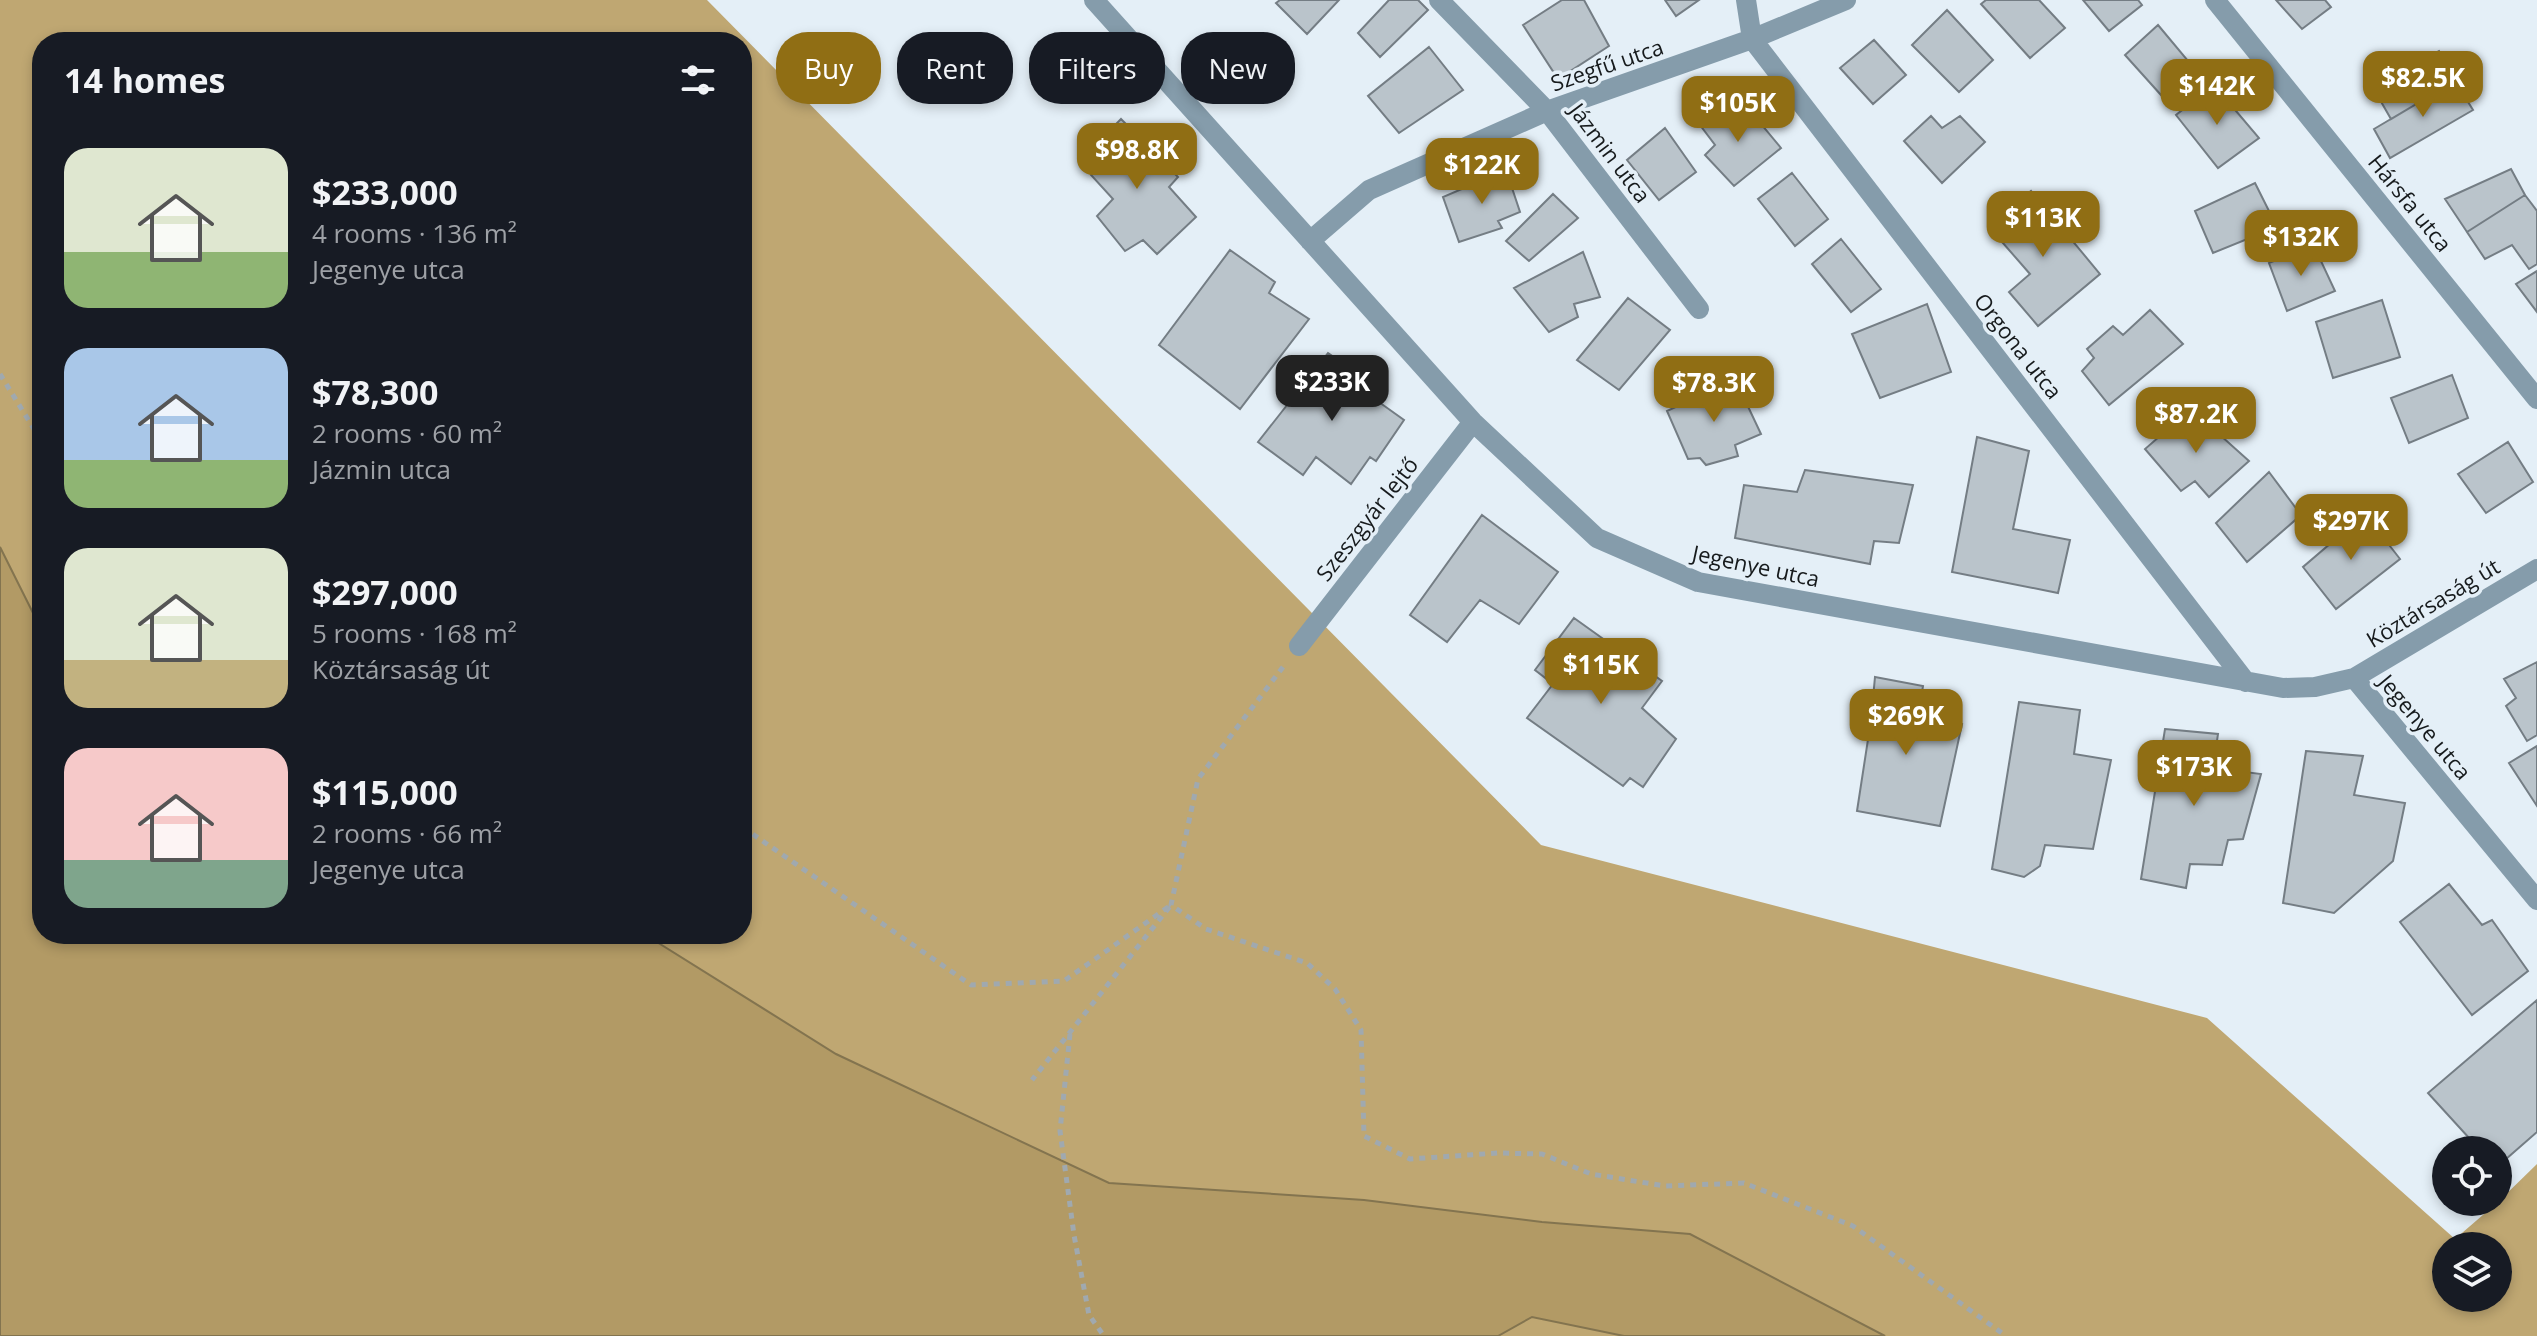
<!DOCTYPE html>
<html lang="en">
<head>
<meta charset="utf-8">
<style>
  :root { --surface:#171b24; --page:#242831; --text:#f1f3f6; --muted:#9ea1a6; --accent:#906e14 }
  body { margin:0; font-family:"Open Sans",sans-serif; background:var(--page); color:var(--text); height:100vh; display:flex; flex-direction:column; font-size:30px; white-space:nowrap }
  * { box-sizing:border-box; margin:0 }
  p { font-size:26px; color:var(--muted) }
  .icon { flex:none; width:44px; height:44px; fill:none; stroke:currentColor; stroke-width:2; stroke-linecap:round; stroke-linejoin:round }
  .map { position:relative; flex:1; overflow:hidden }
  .details { position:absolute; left:32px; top:32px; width:720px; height:912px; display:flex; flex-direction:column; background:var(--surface); border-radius:32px; box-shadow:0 4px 12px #0003 }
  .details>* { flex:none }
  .guide { position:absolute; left:776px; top:32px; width:760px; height:72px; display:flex; gap:16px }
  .controls { position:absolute; left:2432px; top:1136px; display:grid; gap:16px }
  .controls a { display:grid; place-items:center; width:80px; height:80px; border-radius:50%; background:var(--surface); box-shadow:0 4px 12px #0003; font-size:40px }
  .price { position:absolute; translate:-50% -68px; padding:0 18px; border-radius:16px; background:var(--accent); color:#fff; font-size:26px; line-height:52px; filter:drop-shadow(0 2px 4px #0008) }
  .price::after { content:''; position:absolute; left:50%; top:48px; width:24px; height:18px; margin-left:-12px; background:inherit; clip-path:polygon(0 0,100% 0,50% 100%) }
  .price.active { background:#222; color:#fff }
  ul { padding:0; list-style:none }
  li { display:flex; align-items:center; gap:24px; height:200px; padding:0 32px }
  li span { display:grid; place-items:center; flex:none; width:224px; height:160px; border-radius:24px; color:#555 }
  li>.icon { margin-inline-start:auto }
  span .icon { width:96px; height:96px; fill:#fffc; stroke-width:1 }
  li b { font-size:34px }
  h2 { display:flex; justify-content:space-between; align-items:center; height:96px; padding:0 32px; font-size:34px }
  .tag { padding:0 28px; border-radius:32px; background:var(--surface); box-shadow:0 4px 12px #0003; font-size:28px; line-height:72px }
  .tag.active { background:var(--accent); color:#fff }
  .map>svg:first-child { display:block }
</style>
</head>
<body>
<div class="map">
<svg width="2537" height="1336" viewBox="0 0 2537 1336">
  <rect width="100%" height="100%" fill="#e4eff7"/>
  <path fill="#bfa772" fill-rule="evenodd" d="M0,0h707l834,845 666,173 248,221 43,-37 39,-38v172h-652l-195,-102 -148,-12 -178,-22 -255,-17 -273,-129 -192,-120h98v-892h-700v578l-8,-5 -34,-68zM2446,1246h52v52h-52z
    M1532,1317l92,19h-126z"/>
  <path fill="#b29a65" stroke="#83744f" stroke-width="2" d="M0,547l34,68 8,5v314h602l192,120 273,129 255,17 178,22 148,12 195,102h-261l-92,-19 -34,19h-1498z"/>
  <path fill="#bac4cb" stroke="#747d84" stroke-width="2" d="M1280,0h59l-32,34 -31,-31z
    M1389,0h29l10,10 -48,47 -22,-24z
    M1562,0h22l25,46 -51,33 -35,-54z
    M1665,0h34l-23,16z
    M1986,0h53l26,28 -35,30 -49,-54z
    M2083,0h55l4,5 -33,26z
    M2276,0h49l6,7 -29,22z
    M1947,10l46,50 -34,32 -47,-47z
    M2158,25l36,43 -33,27 -36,-40z
    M1874,40l32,35 -33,29 -33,-36z
    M1429,47l34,43 -64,43 -31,-37z
    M2439,51l16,30 -64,38 -19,-33z
    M2455,81l18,29 -83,48 -16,-29z
    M2214,85l45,53 -41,30 -42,-53z
    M1730,105l12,15 10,-7 29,35 -47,38 -29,-31 10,-10 -15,-20z
    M1931,116l11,12 18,-12 25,26 -43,41 -38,-42z
    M1121,119l57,58 -9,10 27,30 -39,37 -14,-14 -18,11 -28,-35 16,-17 -22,-24 6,-9 -9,-13z
    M1665,128l31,44 -37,28 -32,-40z
    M2511,169l14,26 -58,37 -22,-33z
    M1506,170l14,42 -22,9 4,7 -43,14 -16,-45z
    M1792,173l36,46 -33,27 -37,-47z
    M2255,183l22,44 -64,26 -18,-42z
    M2031,191l69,83 -62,52 -29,-34 21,-18 -41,-47z
    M1553,194l25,24 -49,43 -23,-20z
    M2525,195l12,16v53l-8,5 -17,-24 -27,14 -18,-27z
    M1841,239l40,50 -30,23 -39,-48z
    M2313,244l22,47 -48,20 -18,-48z
    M1230,250l45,32 -6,11 40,26 -69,90 -81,-64z
    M1583,252l17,45 -26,7 4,13 -29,15 -35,-44z
    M2537,271v41l-21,-28z
    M1628,298l42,32 -51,60 -42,-30z
    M2382,300l18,57 -67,21 -17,-56z
    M1927,304l24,68 -71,26 -28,-64z
    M2150,310l33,34 -74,61 -27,-34 12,-13 -7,-9 26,-23 10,9z
    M1328,353l42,29 6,18 28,20 -28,41 -6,-4 -19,27 -35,-27 -13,18 -45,-33z
    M2452,375l16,43 -59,25 -18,-45z
    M1735,379l26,55 -26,11 3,11 -32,9 -6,-7 -12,1 -21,-48z
    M2191,409l58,52 -40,36 -14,-16 -14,10 -36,-42z
    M1977,437l52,14 -16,78 57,11 -12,53 -106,-21z
    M2508,442l25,40 -47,31 -28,-39z
    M1805,470l108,15 -14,58 -25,-2 -4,23 -135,-26 9,-53 53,7z
    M2269,472l32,43 -54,47 -31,-39z
    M2365,514l35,45 -64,50 -33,-42z
    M1482,515l76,57 -39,52 -39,-24 -33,42 -37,-27z
    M1574,618l88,63 -20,27 34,31 -33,48 -13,-9 -7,8 -96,-68 26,-34 -18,-14z
    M2537,662v73l-10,6 -21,-35 10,-8 -12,-19z
    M1875,677l48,9 -5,31 44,7 -22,102 -83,-15 14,-91z
    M2019,702l61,8 -6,44 37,6 -18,89 -48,-4 -5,21 -16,11 -32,-8z
    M2165,729l53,5 -5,34 48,6 -18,65 -15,1 -6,25 -32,-1 -4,24 -45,-9z
    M2537,746v60l-28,-43z
    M2306,751l57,5 -9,39 51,8 -12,58 -59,52 -51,-10z
    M2449,884l33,41 10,-5 36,51 -56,44 -72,-93z
    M2537,1000v132l-39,34v-16h-18l-52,-57z"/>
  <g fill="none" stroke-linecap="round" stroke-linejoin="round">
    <path stroke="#a0a9af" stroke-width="5" stroke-dasharray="6 6" stroke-linecap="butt" d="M0,374l42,68
      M1283,667l-85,112 -27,126 35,24 101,34 28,26 26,41 3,106 46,23 88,-6 44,1 49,20 74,12 79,-3 109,43 153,110
      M742,829l9,4 220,152 93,-4 107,-76 -139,175
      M1070,1034l-10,97 14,104 15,80 15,21"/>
    <path stroke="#859cab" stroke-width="20" d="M1094,0l379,422 124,116 101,44 585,106 32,-1 39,-9 183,-109
      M1439,0l108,111 152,198
      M1746,0l6,39 494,643
      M2215,0l322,399
      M1310,241l59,-51 178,-79 205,-72 94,-39
      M1299,646l174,-224
      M2354,678l183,222"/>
  </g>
  <g text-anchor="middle" stroke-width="7" stroke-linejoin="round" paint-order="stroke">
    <g font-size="22" fill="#161a1c" stroke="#e4eff7">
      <text transform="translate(1607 65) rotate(-19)" y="8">Szegfű utca</text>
      <text transform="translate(1610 153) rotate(53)" y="8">Jázmin utca</text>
      <text transform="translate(2410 203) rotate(51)" y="8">Hársfa utca</text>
      <text transform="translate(2018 346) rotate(52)" y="8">Orgona utca</text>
      <text transform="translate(1367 519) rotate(-52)" y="8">Szeszgyár lejtő</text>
      <text transform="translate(1756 566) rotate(12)" y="8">Jegenye utca</text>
      <text transform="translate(2433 603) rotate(-31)" y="8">Köztársaság út</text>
      <text transform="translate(2425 727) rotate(50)" y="8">Jegenye utca</text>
    </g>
  </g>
</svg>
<div class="controls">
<a><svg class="icon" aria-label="locate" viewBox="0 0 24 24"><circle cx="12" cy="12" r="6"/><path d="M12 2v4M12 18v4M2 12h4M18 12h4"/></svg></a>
<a><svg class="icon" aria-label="layers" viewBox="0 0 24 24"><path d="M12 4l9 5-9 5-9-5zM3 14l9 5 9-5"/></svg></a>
</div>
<b class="price" style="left:2423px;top:119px">$82.5K</b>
<b class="price" style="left:2217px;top:127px">$142K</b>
<b class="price" style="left:1738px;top:144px">$105K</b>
<b class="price" style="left:1137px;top:191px">$98.8K</b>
<b class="price" style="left:1482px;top:206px">$122K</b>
<b class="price" style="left:2043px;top:259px">$113K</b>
<b class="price" style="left:2301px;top:278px">$132K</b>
<b class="price active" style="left:1332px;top:423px">$233K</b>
<b class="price" style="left:1714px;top:424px">$78.3K</b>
<b class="price" style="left:2196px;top:455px">$87.2K</b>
<b class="price" style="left:2351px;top:562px">$297K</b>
<b class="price" style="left:1601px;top:706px">$115K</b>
<b class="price" style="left:1906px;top:757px">$269K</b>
<b class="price" style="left:2194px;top:808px">$173K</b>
<div class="guide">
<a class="tag active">Buy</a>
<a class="tag">Rent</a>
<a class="tag">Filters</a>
<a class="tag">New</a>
</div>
<section class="details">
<h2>14 homes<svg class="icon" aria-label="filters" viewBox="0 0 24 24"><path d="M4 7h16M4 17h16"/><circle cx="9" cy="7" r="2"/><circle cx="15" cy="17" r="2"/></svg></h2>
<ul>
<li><span style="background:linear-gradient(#dfe7d0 65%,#8fb573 0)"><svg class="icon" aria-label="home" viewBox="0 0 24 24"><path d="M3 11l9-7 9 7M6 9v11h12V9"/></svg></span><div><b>$233,000</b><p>4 rooms · 136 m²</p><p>Jegenye utca</p></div></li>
<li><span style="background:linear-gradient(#a9c7e8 70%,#8fb573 0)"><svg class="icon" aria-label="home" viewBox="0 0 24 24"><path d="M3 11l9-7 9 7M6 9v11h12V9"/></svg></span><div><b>$78,300</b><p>2 rooms · 60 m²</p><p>Jázmin utca</p></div></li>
<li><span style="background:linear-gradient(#dfe7d0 70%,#c2b280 0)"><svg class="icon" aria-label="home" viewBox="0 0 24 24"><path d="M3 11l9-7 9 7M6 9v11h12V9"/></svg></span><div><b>$297,000</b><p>5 rooms · 168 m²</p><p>Köztársaság út</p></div></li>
<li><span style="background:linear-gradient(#f6c9c9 70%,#7fa58c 0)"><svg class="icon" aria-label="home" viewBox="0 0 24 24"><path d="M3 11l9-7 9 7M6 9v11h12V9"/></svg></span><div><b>$115,000</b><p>2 rooms · 66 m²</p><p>Jegenye utca</p></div></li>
</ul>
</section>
</div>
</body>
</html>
